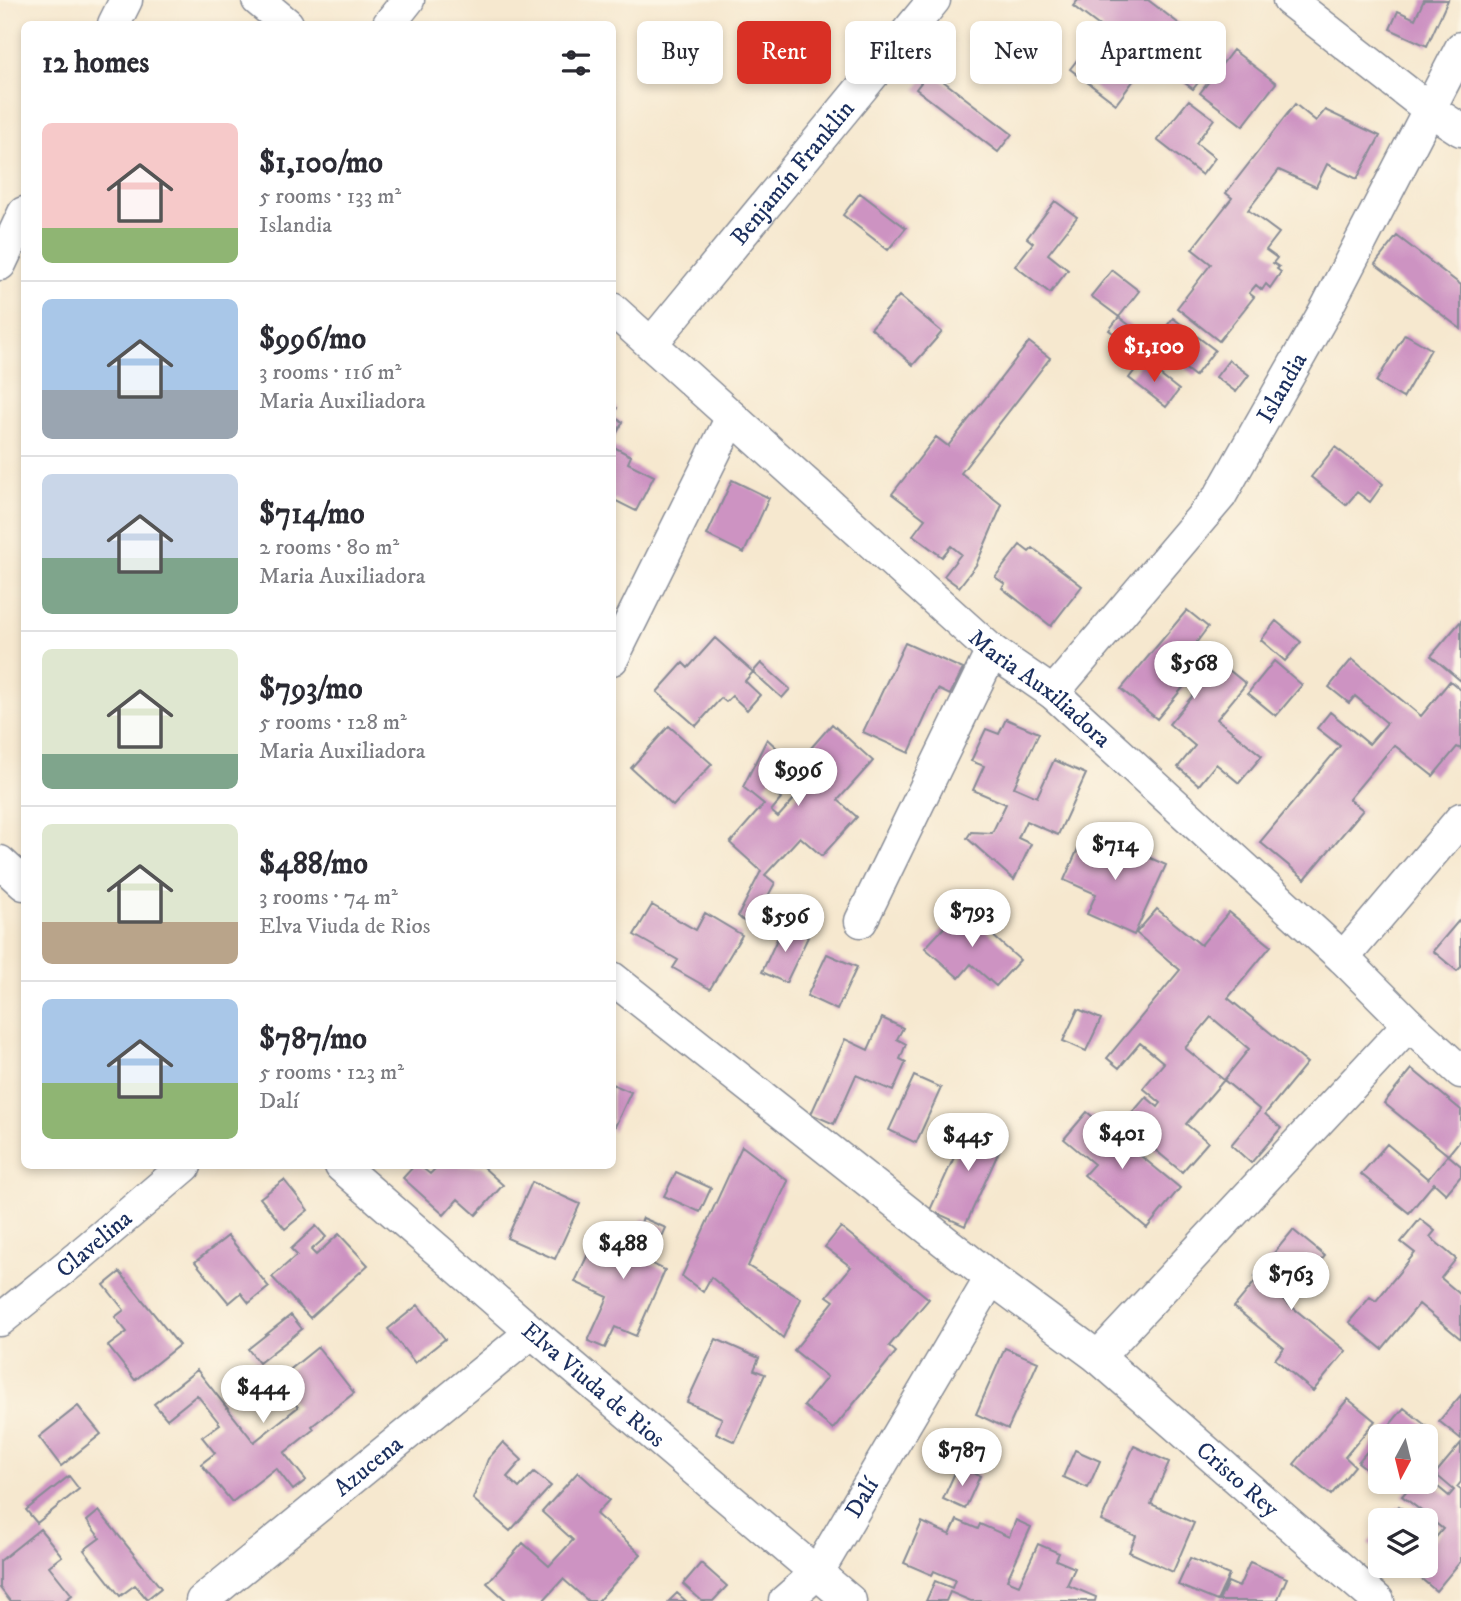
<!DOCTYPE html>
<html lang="en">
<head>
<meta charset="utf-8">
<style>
  :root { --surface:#fff; --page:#f7f7f7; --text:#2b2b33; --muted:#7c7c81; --line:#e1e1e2; --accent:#d93025 }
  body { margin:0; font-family:"IM FELL DW Pica",serif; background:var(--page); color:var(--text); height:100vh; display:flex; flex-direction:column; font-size:26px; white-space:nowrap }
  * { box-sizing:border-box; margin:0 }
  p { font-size:23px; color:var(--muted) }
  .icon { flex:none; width:38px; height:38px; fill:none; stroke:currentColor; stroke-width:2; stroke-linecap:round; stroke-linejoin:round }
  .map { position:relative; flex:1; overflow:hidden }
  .details { position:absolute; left:21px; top:21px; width:595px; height:1148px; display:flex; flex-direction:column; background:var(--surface); border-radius:10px; box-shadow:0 4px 10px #0003 }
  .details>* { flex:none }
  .hud { position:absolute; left:637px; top:21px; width:665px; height:63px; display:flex; gap:14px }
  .needle { width:46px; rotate:187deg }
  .buttons { position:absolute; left:1368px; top:1424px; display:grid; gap:14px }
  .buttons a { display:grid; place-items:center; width:70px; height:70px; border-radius:10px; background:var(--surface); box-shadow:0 4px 10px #0003; font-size:35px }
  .price { position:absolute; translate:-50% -60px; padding:0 16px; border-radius:24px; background:#fff; color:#222; font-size:23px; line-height:46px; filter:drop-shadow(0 2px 4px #0008) }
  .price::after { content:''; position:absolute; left:50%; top:42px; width:21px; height:16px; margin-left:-10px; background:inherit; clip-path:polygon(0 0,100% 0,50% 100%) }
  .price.selected { background:var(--accent); color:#fff }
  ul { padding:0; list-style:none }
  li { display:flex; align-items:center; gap:21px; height:175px; padding:0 21px }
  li+li { border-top:2px solid var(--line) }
  li span { display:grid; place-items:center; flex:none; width:196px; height:140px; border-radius:10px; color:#555 }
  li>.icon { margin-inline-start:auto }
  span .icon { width:84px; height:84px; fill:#fffc; stroke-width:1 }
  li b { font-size:30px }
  h2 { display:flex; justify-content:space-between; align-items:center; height:84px; padding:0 21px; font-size:30px }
  .pill { padding:0 24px; border-radius:10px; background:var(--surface); box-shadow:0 4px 10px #0003; font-size:24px; line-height:63px }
  .pill.selected { background:var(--accent); color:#fff }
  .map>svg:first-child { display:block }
</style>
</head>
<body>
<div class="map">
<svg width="1461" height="1601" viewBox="0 0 1461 1601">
  <rect width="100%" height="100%" fill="#fcf5e5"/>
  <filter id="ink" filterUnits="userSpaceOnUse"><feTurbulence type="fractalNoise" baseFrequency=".0143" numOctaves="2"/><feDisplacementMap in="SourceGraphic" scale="14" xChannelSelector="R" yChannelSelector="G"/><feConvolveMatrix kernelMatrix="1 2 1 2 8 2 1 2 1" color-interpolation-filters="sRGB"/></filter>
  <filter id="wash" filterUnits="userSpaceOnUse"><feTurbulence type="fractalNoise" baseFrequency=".00686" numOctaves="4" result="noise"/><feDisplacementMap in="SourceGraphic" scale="28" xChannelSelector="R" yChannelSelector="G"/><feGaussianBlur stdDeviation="1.57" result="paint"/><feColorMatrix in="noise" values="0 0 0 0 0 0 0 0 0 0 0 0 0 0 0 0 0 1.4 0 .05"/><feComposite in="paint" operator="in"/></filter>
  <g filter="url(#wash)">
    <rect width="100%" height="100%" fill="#f6e8cf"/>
    <g id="blocks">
      <path fill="#cd93c2" d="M1078,0h70l34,26 -38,49 -4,-3 -24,32 -46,-35 32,-41 -29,-22z
        M1424,0h24l-21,46 -37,-17 8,-18 17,8z
        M1190,33l29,23 -26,33 -29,-22z
        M1233,50l43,33 -33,43 -43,-33z
        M930,71l82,63 -14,18 -82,-63z
        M1189,100l25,19 -18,24 19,15 -13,17 -45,-35z
        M1295,104l21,17 9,-11 55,26 -23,43 -30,-15 -11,23 -37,-17 -31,40 31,23 -13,17 11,8 -4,5 6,4 -2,2 4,3 -11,16 -4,-4 -4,6 -6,-5 -7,8 5,4 -35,44 -42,-33 34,-44 -19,-15 40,-51 -6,-5z
        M860,193l46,35 -18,22 -45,-35z
        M1055,201l22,16 -29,37 20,16 -18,23 -35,-27 18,-23 -6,-5z
        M1397,236l64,49v44l-86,-65z
        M1112,270l27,21 -20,26 19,15 -10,12 -19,-14 10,-13 -28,-21z
        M899,296l43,36 -29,33 -42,-37z
        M1173,318l42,32 -20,26 -42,-32z
        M1405,334l26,15 -28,49 -27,-16z
        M1029,342l21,16 -89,115 41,32 -26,60 -17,22 -15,-11 17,-22 -10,-8 -9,11 -29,-22 12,-16 -33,-25 44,-57 12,9z
        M1229,360l20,15 -13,17 -20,-15z
        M1142,361l37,29 -13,17 -37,-29z
        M612,406l5,2 -4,9 10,5 -11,20z
        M612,446l19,10 -3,7 26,13 -18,35 -24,-12z
        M1335,447l48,37 -13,18 -13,-10 -11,13 -35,-28z
        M732,480l37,18 -25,55 -37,-18z
        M1020,545l9,7 4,-4 49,38 -31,40 -49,-38 3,-4 -10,-7z
        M1187,610l21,17 -12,16 50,41 -29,35 45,37 -23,27 -23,-19 -17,21 -21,-18 17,-21 -26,-22 36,-43 -10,-8 -38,46 -36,-30z
        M1276,621l25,21 -16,19 -24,-21z
        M1461,621v60l-30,-25z
        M715,638l38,34 -8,9 15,14 -13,15 -15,-14 -6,6 -5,-4 -25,28 -39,-34 26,-29 5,5z
        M905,643l58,26 -13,26 -12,-6 -29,64 -46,-21z
        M1352,659l69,57 29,-35 11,9v59l-4,-2 -24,29 -39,-31 -45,54 14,11 -58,69 -45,-37 80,-96 -23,-18 13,-16 39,32 18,-21 -32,-27 -6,7 -20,-16z
        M1274,661l28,24 -26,31 -28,-23z
        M761,663l29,26 -8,9 -29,-26z
        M1006,719l33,14 -25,54 23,10 17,-37 32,14 -28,61 -32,-14 -8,17 13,6 -17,36 -47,-42 4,-6 21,1 14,-29 -33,-14 11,-24 -13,-5 15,-32 13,5z
        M832,724l41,37 -35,39 19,17 -35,39 -22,-19 -35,38 10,8 -19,35 -7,8 -11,-10 23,-45 -31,-28 34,-39 -21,-17 24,-48 22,20 -24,26 16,14 -10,12 7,6 35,-39 -16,-14z
        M669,726l43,38 -39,42 -42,-38z
        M1084,835l32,15 3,-6 47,21 -32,70 -47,-21 9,-20 -32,-14z
        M652,905l44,25 9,-17 37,22 -32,54 -37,-21 5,-8 -44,-25z
        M962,908l58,52 -24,26 -25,-22 -12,14 -34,-30z
        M1157,909l44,36 28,-33 42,34 -43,52 79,65 -42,51 16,14 -30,35 -20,-18 29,-35 -36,-30 25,-31 -38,-32 -26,31 39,32 -38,44 22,18 -26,30 -46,-38 4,-5 -13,-10 19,-22 12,10 3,-4 -18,-15 21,-25 -24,-20 -21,25 -12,-10 73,-88 -44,-37z
        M1461,918v49l-4,4 -24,-20z
        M783,926l25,11 -22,46 -24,-11z
        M827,954l30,13 -20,43 -30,-14z
        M1078,1009l23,10 -15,32 -23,-10z
        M882,1018l21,10 -6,11 9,5 -6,15 6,3 -13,29 -37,-16 -22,49 -23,-10 34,-75 23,11z
        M1412,1069l49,41v29l-13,16 -64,-52z
        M914,1076l27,12 -25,55 -27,-13z
        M612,1084l19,8 -19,41z
        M1087,1112l93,76 -33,40 -63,-53 10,-11 -30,-25z
        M971,1120l35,16 -41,90 -35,-16z
        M1387,1144l41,35 20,-24 13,11v10l-15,18 -12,-11 -25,30 -48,-39z
        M742,1146l46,35 -40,85 53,33 -18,39 -72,-61 -8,15 -21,-16z
        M414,1166h6l10,8 8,-8h44l21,19 -27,30 -18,-16 -14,16 -41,-37z
        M676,1172l35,16 -11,24 -36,-16z
        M284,1180l24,30 -23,19 -25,-31z
        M532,1182l48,22 -25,55 -48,-21z
        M643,1218l23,10 -16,35 15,7 -29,66 -21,-9 -10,21 -17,-7 20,-44 -33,-15 20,-43 32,14z
        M1420,1219l15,12 -5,6 26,22 -15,19 20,17v44l-42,-35 -37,45 -33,-27 21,-25 6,4 39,-48 -14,-11z
        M316,1226l10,11 -15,13 5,5 23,-21 29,31 -58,53 -38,-41 25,-22 -6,-6z
        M841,1227l88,72 -40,47 7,6 -63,77 -29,-23 23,-29 -33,-27 40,-49 -7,-5 24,-29 -26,-20z
        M1293,1230l32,26 -33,40 -12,-10 -5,7 71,58 -33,40 -38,-32 9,-11 -50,-41 24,-29 -3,-2z
        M228,1236l41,51 -20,16 -8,-10 -12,10 -34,-41z
        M120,1272l59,73 -44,35 -27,-34 19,-14 -12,-15 9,-7 -20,-25z
        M418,1305l27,34 -30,24 -27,-34z
        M291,1315l11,14 -43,34 -11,-14z
        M716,1339l43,19 -5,12 11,4 -30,68 -19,-9 6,-15 -35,-16z
        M318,1347l36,46 -42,33 2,3 -30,24 22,27 -13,10 -17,-22 -44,34 -31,-38 14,-11 -13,-16 18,-13 -23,-29 -30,24 -13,-15 43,-34 57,72 44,-35 -22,-26z
        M1005,1348l33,14 -30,67 -32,-15z
        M1461,1395v44l-22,-18z
        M1348,1399l27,22 -30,36 10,9 -24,29 -37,-31z
        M78,1406l23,28 -40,32 -22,-29z
        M1404,1408l31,25 -9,10v-6h-45v43l-23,-18z
        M503,1442l19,18 -15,17 12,11 15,-16 17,14 -41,45 -37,-32 15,-40z
        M1461,1443v39l-4,5 4,3v71l-25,30 -26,-22 2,-3h14v-17l17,-20 -9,-7 -8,10v-11h-8l6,-8 -22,-17 12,-14h12v-5l23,19 5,-6 -19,-16z
        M1134,1446l35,16 -18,42 43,19 -21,49 -44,-20 7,-16 -35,-15z
        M1075,1450l25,11 -12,27 -25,-11z
        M958,1466l22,10 -15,33 -22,-10z
        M578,1472l31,28 -13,14 45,40 -43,47h-10l-25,-22 -20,22h-36l-20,-18 36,-40 26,23 24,-26 -31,-28z
        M69,1476l10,13 -42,34 -11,-13z
        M1399,1506l17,15h-30z
        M99,1511l62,77 -14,11 -12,-14 -15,11 -36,-46 16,-12 -13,-17z
        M957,1520l21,9 2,-5 29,13 7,-17 15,7 -24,53 12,5 19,-41 21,9 -3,7 19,8 -8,17 29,12 -1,4h-124l-21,-9 -4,9h-20l9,-20 17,7 3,-8 -21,-9 -2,4 -28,-12 18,-41 28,13z
        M1381,1528v25l-13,-10z
        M40,1529l22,27 -13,10 23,29 -8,6h-54l-10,-13v-27z
        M1190,1558l39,17 -12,26 -39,-16z
        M1250,1562l37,16 -10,23h-58l9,-19 11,5z
        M701,1563l26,23 -14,15h-11l-19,-17z
        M677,1593l9,8h-17z"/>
    </g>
  </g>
  <g filter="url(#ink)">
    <use href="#blocks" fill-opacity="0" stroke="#888c96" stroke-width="2"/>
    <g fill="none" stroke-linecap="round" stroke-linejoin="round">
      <defs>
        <g id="street">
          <path d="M258,0l29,24"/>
          <path d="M1289,0l141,110 31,20"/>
          <path d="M114,24l12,-24"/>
          <path d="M389,24l19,-24"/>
          <path d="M0,264l24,-51"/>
          <path id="s1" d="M612,309l380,342 61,42 290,265 66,66 52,48"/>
          <path id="s2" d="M651,344l283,-344"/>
          <path d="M612,659l120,-242"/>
          <path id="s3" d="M1053,693l167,-197 105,-185 136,-263"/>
          <path d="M0,862l24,22"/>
          <path d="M861,921l131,-270"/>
          <path d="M1343,958l118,-139"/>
          <path id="s4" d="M612,978l379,300 107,79 280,244"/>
          <path id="s5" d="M341,1166l191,166 318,269"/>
          <path id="s6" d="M0,1320l78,-63 107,-91"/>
          <path d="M1098,1357l311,-333"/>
          <path id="s7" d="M202,1601l330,-269"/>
          <path id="s8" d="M785,1601l32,-28 174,-295"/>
        </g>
      </defs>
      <use href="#street" stroke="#888c96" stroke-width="35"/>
      <use href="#street" stroke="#fff" stroke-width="32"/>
    </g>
  </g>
  <g text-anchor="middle" stroke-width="7" stroke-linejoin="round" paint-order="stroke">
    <g font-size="24" fill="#1b2f5e" stroke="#fcf5e5">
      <text dy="8" stroke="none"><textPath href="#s2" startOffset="222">Benjamín Franklin</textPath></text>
      <text dy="8" stroke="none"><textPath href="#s3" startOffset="383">Islandia</textPath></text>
      <text dy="8" stroke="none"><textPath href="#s1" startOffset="572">Maria Auxiliadora</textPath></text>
      <text dy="8" stroke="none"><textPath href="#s6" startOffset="121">Clavelina</textPath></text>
      <text dy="8" stroke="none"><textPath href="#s5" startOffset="334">Elva Viuda de Rios</textPath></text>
      <text dy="8" stroke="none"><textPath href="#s7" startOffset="214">Azucena</textPath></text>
      <text dy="8" stroke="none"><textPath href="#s4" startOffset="802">Cristo Rey</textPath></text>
      <text dy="8" stroke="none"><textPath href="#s8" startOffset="130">Dalí</textPath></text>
    </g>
  </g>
</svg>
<div class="buttons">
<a><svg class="needle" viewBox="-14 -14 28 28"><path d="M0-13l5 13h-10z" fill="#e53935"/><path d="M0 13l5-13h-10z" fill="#7c7c81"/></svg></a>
<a><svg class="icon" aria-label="layers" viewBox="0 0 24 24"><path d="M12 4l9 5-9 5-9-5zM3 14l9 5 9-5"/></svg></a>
</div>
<b class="price selected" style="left:1154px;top:384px">$1,100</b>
<b class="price" style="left:1194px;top:701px">$568</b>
<b class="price" style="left:798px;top:808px">$996</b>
<b class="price" style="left:1115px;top:882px">$714</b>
<b class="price" style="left:972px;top:949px">$793</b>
<b class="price" style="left:785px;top:954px">$596</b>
<b class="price" style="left:1122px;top:1171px">$401</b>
<b class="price" style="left:968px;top:1173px">$445</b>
<b class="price" style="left:623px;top:1281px">$488</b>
<b class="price" style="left:1291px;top:1312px">$763</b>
<b class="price" style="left:263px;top:1425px">$444</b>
<b class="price" style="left:962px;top:1488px">$787</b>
<div class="hud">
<a class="pill">Buy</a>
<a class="pill selected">Rent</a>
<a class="pill">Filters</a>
<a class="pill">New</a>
<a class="pill">Apartment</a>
</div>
<section class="details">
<h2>12 homes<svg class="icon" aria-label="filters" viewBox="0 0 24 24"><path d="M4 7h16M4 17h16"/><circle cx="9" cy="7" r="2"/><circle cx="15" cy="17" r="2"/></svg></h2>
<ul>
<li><span style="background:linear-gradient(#f6c9c9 75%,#8fb573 0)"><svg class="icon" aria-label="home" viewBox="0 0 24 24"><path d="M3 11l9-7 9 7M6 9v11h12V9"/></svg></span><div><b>$1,100/mo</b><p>5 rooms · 133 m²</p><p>Islandia</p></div></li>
<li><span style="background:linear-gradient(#a9c7e8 65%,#9aa5b1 0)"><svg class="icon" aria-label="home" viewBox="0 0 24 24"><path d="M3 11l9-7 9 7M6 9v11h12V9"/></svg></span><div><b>$996/mo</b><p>3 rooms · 116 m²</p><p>Maria Auxiliadora</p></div></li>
<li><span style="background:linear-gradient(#c9d6e8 60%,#7fa58c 0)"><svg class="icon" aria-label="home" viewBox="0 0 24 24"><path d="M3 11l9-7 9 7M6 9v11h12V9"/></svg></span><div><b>$714/mo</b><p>2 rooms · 80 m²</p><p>Maria Auxiliadora</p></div></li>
<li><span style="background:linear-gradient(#dfe7d0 75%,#7fa58c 0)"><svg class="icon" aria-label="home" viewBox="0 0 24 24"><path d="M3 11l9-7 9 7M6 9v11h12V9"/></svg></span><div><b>$793/mo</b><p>5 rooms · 128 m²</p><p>Maria Auxiliadora</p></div></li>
<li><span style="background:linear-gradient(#dfe7d0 70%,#b9a48a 0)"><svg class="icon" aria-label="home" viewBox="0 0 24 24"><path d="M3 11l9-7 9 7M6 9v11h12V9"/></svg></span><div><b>$488/mo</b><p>3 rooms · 74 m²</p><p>Elva Viuda de Rios</p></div></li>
<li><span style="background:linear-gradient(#a9c7e8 60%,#8fb573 0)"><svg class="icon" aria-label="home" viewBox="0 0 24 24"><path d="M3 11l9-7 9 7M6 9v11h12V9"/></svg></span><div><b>$787/mo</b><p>5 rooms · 123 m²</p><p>Dalí</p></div></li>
</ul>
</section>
</div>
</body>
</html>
